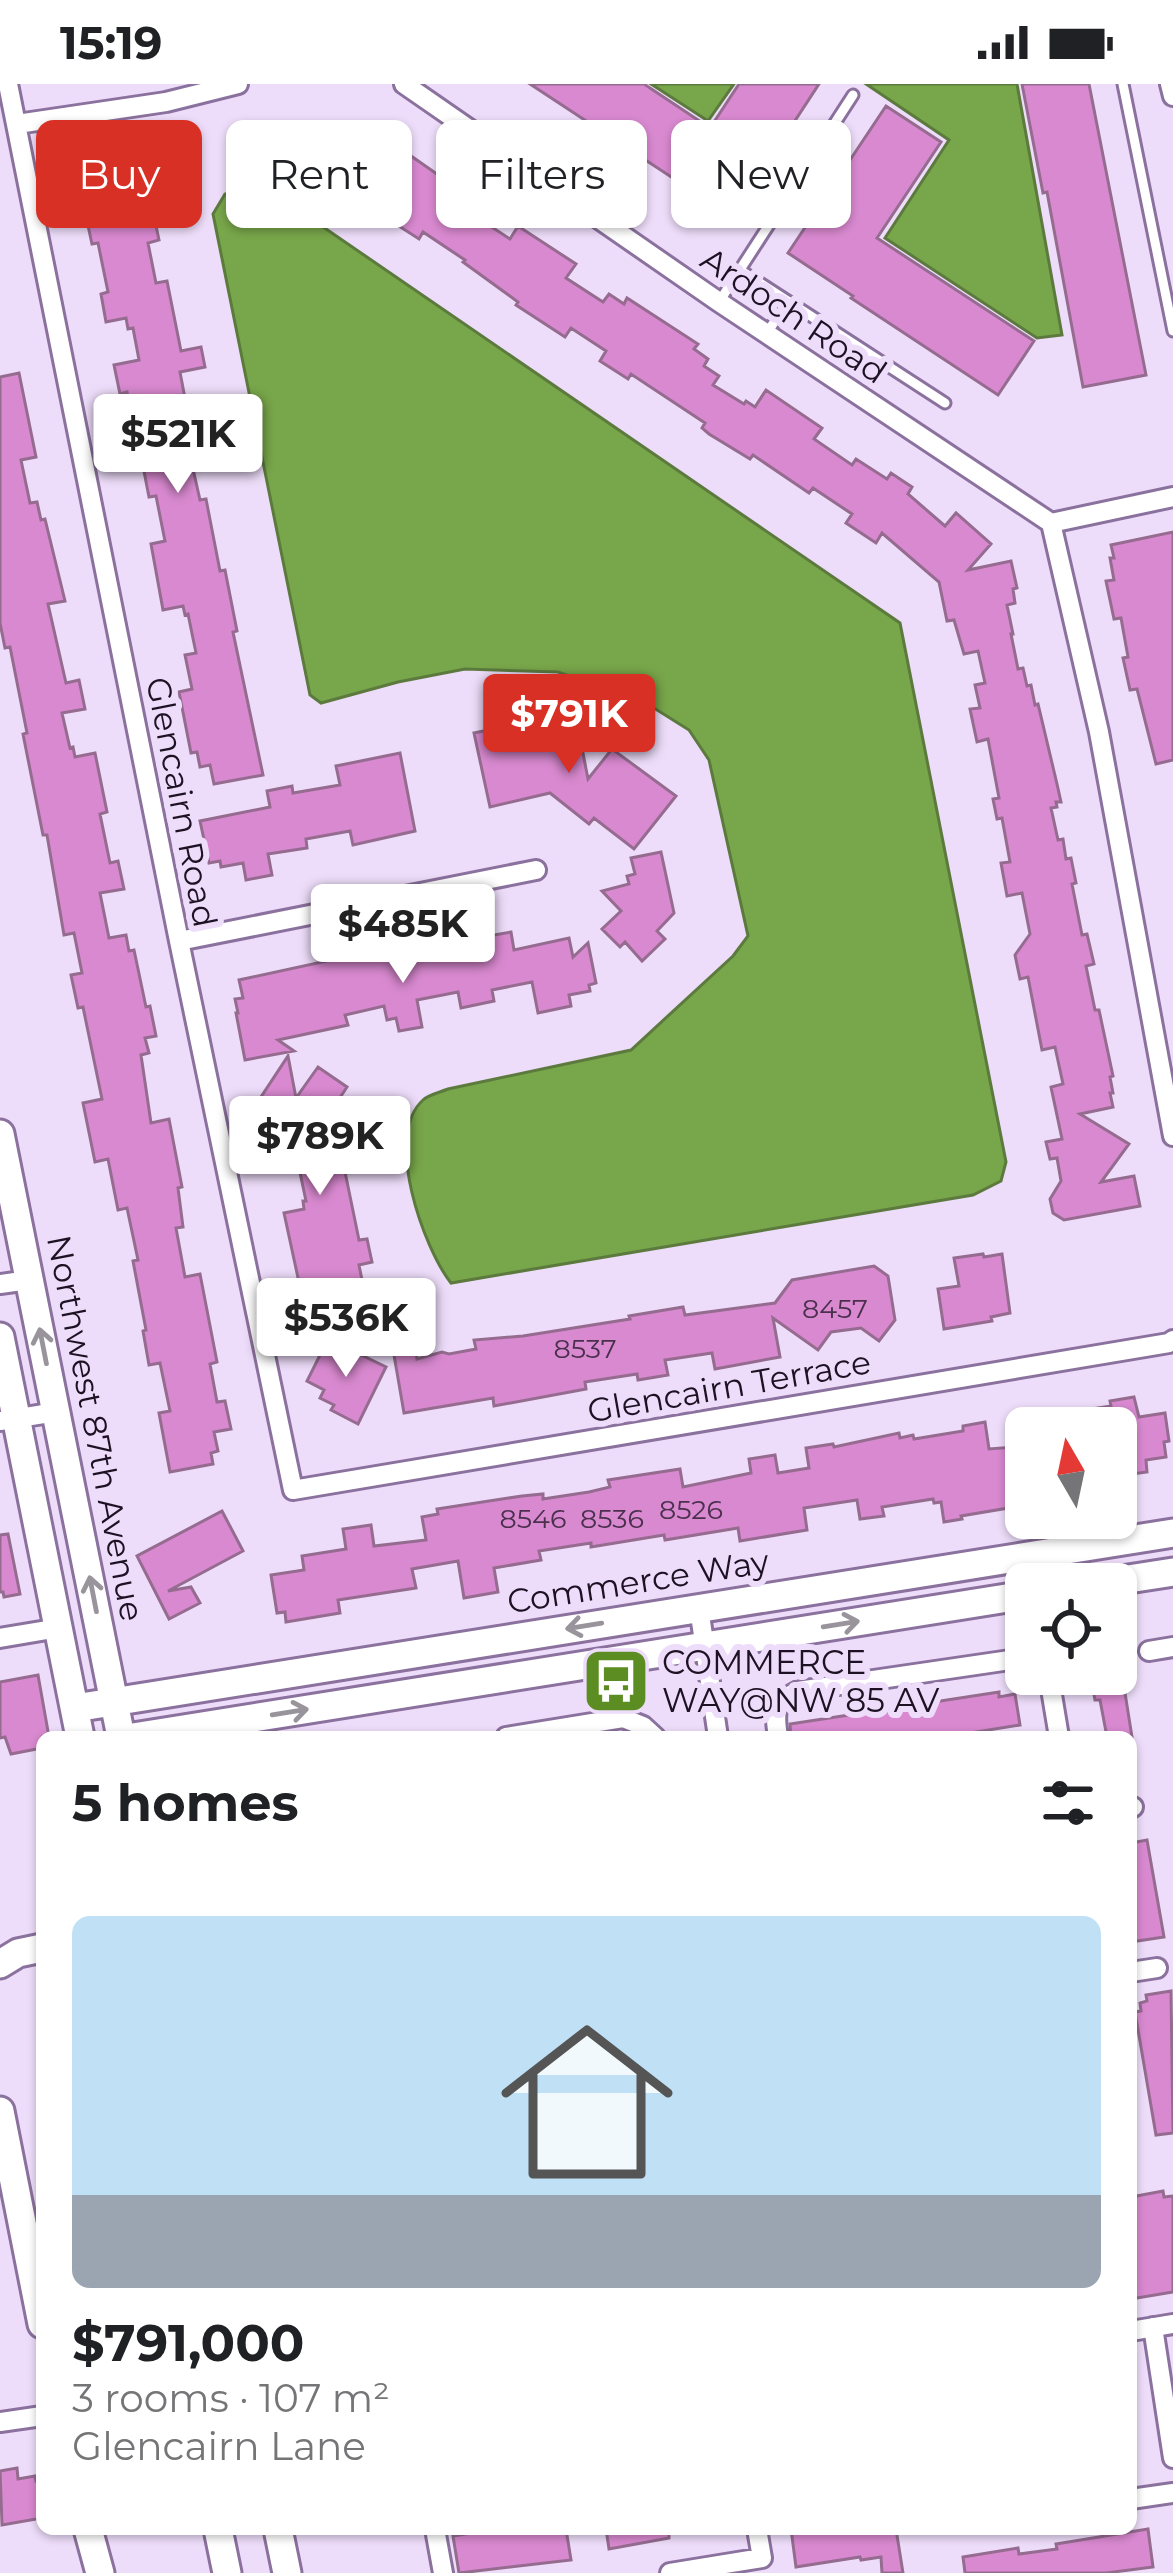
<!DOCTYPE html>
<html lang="en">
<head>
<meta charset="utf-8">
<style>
  :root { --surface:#fff; --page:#f6f6f6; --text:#202124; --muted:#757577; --line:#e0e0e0; --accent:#d93025 }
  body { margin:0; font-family:Montserrat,sans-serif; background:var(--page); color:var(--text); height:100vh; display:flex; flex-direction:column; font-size:45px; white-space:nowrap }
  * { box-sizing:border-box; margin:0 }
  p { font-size:39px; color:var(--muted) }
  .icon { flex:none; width:66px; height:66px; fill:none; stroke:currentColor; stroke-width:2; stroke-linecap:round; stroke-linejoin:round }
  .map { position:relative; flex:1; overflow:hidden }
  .side { position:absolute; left:36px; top:1647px; width:1101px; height:804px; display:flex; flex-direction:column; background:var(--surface); border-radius:18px; box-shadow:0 3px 9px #0004 }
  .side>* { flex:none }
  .hud { position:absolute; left:36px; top:36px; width:1101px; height:108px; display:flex; gap:24px }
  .needle { width:78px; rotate:351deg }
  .controls { position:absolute; left:1005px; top:1323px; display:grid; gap:24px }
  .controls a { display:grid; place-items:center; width:132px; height:132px; border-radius:18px; background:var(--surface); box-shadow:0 3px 9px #0004; font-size:60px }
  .price { position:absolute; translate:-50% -102px; padding:0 27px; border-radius:12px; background:#fff; color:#222; font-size:39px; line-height:78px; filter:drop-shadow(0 3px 6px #0008) }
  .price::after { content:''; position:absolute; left:50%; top:72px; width:36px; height:27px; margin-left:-18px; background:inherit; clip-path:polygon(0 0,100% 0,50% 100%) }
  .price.on { background:var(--accent); color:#fff }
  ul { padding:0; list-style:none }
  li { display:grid; align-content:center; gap:24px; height:636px; padding:0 36px }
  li+li { border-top:3px solid var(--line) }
  li span { display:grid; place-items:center; height:372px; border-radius:18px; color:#555 }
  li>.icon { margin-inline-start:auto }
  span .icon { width:216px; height:216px; fill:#fffc; stroke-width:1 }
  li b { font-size:51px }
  h2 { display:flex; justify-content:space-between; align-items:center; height:144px; padding:0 36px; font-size:51px }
  .chip { padding:0 42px; border-radius:18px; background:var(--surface); box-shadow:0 3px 9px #0004; font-size:42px; line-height:108px }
  .chip.on { background:var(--accent); color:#fff }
  .status { display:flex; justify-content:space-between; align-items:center; height:84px; padding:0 60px; background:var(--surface); direction:ltr }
  .status svg { height:33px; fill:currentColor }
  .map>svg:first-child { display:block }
</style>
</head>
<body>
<div class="status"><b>15:19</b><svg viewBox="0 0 49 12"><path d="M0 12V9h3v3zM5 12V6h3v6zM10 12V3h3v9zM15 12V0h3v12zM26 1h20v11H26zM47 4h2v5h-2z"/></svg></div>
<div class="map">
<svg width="1173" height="2489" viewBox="0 0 1173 2489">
  <rect width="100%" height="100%" fill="#eeddfa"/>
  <path fill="#78a64a" stroke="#5c7a3e" stroke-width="3" d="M651,0h83l-26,37z
    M866,0h151l45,251 -25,3 -152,-100 64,-98z
    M262,101l638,438 106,539 -5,19 -28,14 -522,88c-27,-34 -68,-147 -28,-183 5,-5 18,-8 25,-11l183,-39 102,-94 15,-20 -39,-176 -20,-30 -43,-27 -88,-31 -93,-3 -67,13 -77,21 -11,-8 -97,-481 12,-20z"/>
  <path fill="#d989d0" stroke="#956c90" stroke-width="3" d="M530,0h114l66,44 29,-44h80l-87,133z
    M1022,0h67l57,291 -63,12 -36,-195 -4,1z
    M886,22l55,36 -64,96 157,103 -36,54 -147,-97 2,-2 -65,-43z
    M394,60l70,49 -2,4 14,9 -4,8 38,25 8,-13 58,38 -10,14 37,24 6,-8 15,10 3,-6 71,46 -4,5 14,10 -4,7 15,10 -6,9 31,19 2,-3 9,6 11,-17 56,38 -8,11 38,26 4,-6 31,20 4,-6 21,14 -4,7 37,32 11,-13 35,31 -23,26 43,-9 6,27 -4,1 2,14 -8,2 6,29h-2l7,35 5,-1 4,18 4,-1 4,20 3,-1 19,80 4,18h-5l1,5 -6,1 7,32 5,-1 3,20 5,-1 5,25 -4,1 10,51 5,-1 7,30 -8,2 9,44h4l14,66 -3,1 3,16h-3l3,14 -33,7 49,30 -28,38 33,-6 6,30 -76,14 -11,-7 -3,-14 11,-18 -4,-23 -7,1 -4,-17 16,-3 -11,-52 12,-3 -8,-37 -13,3 -14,-73 -8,2 -5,-24 15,-21 -8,-41 -15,3 -6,-33 9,-1 -8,-44 -5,1 -4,-20 6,-1 -11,-59 -11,3 -7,-33 10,-1 -5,-23 10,-2 -7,-32 -14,3 -10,-34 -7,1 -8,-39 -57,-49 -6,10 -30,-20 6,-9 -39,-26 -4,5 -56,-38 -3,4 -41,-25 -7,-6 3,-5 -74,-49 -3,5 -28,-18 6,-10 -35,-23 -6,9 -49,-32 2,-3 -55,-40 2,-2 -42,-28 -4,7 -87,-56 23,-36 28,14z
    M152,123l7,33 -11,3 8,40 11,-2 14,70 20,-4 4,20 -25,5 10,53 6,-1 7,34 -12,2 9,40 6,-1 14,72 5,-1 12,61 -4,1 30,143 -49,9 -4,-19 -10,2 -3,-15 -6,1 -12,-61 13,-3 -7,-34 11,-2 -8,-39 -3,1 -2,-9 -20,4 -12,-66 14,-3 -9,-45 -7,1 -7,-36 -7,2 -5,-24 5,-1 -8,-46 -7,2 -6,-29 25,-5 -6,-32 -5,1 -2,-11 -20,4 -5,-28 7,-2 -10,-49 -6,1 -5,-23z
    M19,289l17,84 -15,3 9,43 7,-1 4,18 4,-1 20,82 -17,3 18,79 13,-3 6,29 -23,4 8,35 3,-1 2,10 20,-4 12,59 -7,2 10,49 8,-2 6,28 -24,4 9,45 17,-3 3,16 5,-1 12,57 4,-1 6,30 -11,2 4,15 -8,2 10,68 18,-4 13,68 -4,1 5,39 -7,1 9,49 15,-3 17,88 -7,2 7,38 8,-1 6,28 -17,3 4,19 -7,2 2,11 -43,8 -11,-59 11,-2 -10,-48 -11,2 -6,-34 3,-1 -13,-69 5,-1 -11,-52 -9,2 -10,-51 -13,3 -12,-59 19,-4 -19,-92 -5,1 -7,-33 11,-2 -8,-40 -10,2 -17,-100h-4l-20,-101 4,-1 -17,-86 -5,1 -5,-25v-246z
    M1173,448v228l-17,4 -19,-75 -7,1 -7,-32 5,-1 -7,-39 -7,1 -8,-38 8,-1 -4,-22h4l-3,-13z
    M575,628l13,67 24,-30 64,47 -42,53 -40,-31 -5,6 -39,-31 -60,14 -16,-74z
    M400,669l15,78 -62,14 -3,-14 -44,8 1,9 -39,6 4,21 -26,5 -3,-17 -22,4 -1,-6 -11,2 -9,-42 70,-14 -3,-16 25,-5 1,7 47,-8 -4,-19z
    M661,768l13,61 -17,18 8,8 -23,22 -17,-19 -5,5 -18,-18 19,-18 -19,-20 27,-7 -2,-8 8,-2 -4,-16z
    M511,848l3,18 55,-12 4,19 15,-14 8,40 -7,2 1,6 -21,4 2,11 -33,7 -6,-31 -40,8 2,11 -33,7 -3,-16 -41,8 5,27 -23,4 -3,-13 -9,2 -3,-14 -39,9 3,10 -70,15 16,11 -49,9 -9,-47h2l-3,-14 8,-1 -4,-18 161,-35 1,6z
    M288,972l8,42 22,-31 29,20 -23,35 2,11h-3l6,37 15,-3 15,73 8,-1 5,23 -13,3 9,45 -53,10 -4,-20 -4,-2 -4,-12 -3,1 -16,-74 20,-4 -1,-8h3l-8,-38 -14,3 -6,-28 6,-1 -5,-27 -18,-13z
    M983,1170l1,3 18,-3 8,59 -19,4 1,4 -48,8 -6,-40 21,-3 -5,-28z
    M874,1182l14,10 7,44 -16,21 -18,-13 -30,4 -13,18 -45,-32 7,39 -65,12 -3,-16 -47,7 3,15 -30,5 -1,-6 -52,8 1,7 -92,17 -1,-8 -89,15 -10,-58 22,-4 1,8 25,-7 7,2 27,-5 -2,-9 49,-4 107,-17 -1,-3 54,-9 2,8 90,-12 17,-23z
    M328,1255l58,28 -28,57 -27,-14 3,-5 -14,-7 4,-8 -17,-9z
    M1134,1313l5,20 26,-4 4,28 -5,1 2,15 -20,3 1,12 -31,4v-48h-29l-2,-18 26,-4 -1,-5z
    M985,1338l4,27 37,-3v59l-65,11 1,3 -18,3 -3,-20 -7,1 -1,-4 -51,8 2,9 -24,3 -3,-19 -53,8 3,22 -67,11 -2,-13 -73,12 -1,-5 -73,12v-4l-52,8 2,9 -47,8 4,24 -34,6 -6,-37 -46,8 4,19 -78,12 2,13 -54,9 -1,-10 -8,1 -6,-38 33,-5 -2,-14 44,-7 -3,-20 28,-4 3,21 52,-6 -4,-23 16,-3 -1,-5 85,-13 21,-2v5l46,-7 21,-5 -2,-7 72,-11 3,18 68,-14 -2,-14 26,-4 3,18 31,-5 -3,-20 27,-4 1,3 65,-14 1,5 13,-3 1,4 49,-8v-5z
    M222,1427l21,40 -75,40 23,-4 9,16 -31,16 -32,-63z
    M8,1450l12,60 -16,3 -1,-5h-3v-57z
    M1090,1590h32l10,63h-25l-7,-37h-5z
    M38,1591l11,62h-7v11l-31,6 -6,-17 -5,1v-56z
    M999,1608v5l16,-3 5,31 -75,12h-154l-1,-13z
    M1147,1756l17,97 -33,5v-99z
    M1171,1907l2,142 -17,2 -21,-123 6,-1 -1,-8 7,-2 -1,-6z
    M1163,2107l1,6 9,-1v96l-42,7v-102z
    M17,2384l1,11 17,-3 1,5 6,-2v39l-40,7 -2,-54z
    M497,2445h69l5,31 -112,13 -6,-37z
    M606,2445h63v9l-60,11z
    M791,2445h105l7,44h-21l-1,-16 -20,3 -1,-3 -64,10z
    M1148,2445l5,38 -47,6h-141l-2,-16 55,-9 1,6 38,-5 -1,-5z"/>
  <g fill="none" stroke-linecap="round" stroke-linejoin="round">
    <defs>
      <path id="lane" d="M1123,0l50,247
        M740,186l205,133
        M719,218l134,-207
        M767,249l21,-32"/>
      <path id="street" d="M8,0l171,857 114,549 876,-147 4,-3
        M404,0l315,218 332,221 122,-26
        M1170,0l3,12
        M17,40l149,-22 72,-18
        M1051,439l48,209 74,404
        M179,857l357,-71
        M0,1200l29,-4
        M0,1337l56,-9
        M699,1524l19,129
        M0,1554l59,-10
        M1149,1567l24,-4
        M1046,1590l3,3 10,60
        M506,1653l117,-19 20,8 12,11
        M778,1653c-4,-26 -4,-33 20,-46l212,-31 16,3
        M1131,1723h2
        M1131,1888l26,-4
        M1153,2243l20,131
        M1131,2247l42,-7
        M0,2338l42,-6
        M1131,2415l42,-6
        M435,2445l8,44
        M670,2489l92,-15 -5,-29"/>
      <path id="secondary" d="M0,1050l121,603
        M0,1253l80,400
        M1096,1500l77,-12
        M75,1624l1098,-175
        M133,1653l893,-142
        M0,1880l18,-11 24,-5
        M0,2027l42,213
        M88,2445l12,44
        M218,2445l9,44
        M278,2445l9,44"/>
    </defs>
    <use href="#lane" stroke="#8b719d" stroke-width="15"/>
    <use href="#street" stroke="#8b719d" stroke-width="24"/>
    <use href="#secondary" stroke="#8b719d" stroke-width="33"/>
    <use href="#lane" stroke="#fff" stroke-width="9"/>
    <use href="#street" stroke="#fff" stroke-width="18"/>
    <use href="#secondary" stroke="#fff" stroke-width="27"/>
  </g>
  <defs><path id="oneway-shaft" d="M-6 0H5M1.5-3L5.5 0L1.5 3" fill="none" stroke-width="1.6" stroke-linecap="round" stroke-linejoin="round" transform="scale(3)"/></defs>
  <g stroke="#99949c">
    <use href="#oneway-shaft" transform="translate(43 1262) rotate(-101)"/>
    <use href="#oneway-shaft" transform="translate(93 1510) rotate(-101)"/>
    <use href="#oneway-shaft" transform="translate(841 1540) rotate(-9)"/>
    <use href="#oneway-shaft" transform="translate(584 1542) rotate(171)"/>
    <use href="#oneway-shaft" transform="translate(290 1628) rotate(-9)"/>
  </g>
  <defs>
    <symbol id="bus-square" viewBox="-11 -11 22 22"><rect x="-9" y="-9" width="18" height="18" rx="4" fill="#5c8d22" stroke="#eeddfa"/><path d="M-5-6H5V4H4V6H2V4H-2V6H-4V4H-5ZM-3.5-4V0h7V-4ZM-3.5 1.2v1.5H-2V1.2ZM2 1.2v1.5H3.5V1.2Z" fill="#fff"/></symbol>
  </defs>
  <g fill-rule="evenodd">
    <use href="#bus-square" x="578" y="1559" width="76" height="76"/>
  </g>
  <g text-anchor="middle" stroke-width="12" stroke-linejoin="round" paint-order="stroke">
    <g font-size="27" fill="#4b304e">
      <text x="835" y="1234">8457</text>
      <text x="585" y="1274">8537</text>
      <text x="691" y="1435">8526</text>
      <text x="533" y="1444">8546</text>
      <text x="612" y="1444">8536</text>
    </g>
    <g font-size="33" fill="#1c1223" stroke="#eeddfa">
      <text transform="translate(794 231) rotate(34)" y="12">Ardoch Road</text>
      <text transform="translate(182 718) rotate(79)" y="12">Glencairn Road</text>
      <text transform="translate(729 1302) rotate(-10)" y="12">Glencairn Terrace</text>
      <text transform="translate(96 1344) rotate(79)" y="12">Northwest 87th Avenue</text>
      <text transform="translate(638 1497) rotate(-9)" y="12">Commerce Way</text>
    </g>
    <g font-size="33" fill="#1c1223" stroke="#eeddfa" text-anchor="start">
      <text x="662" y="1590">COMMERCE<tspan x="662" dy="38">WAY@NW 85 AV</tspan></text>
    </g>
  </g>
</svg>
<div class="controls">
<a><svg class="needle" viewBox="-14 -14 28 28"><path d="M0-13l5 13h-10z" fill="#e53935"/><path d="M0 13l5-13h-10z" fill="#757577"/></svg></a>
<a><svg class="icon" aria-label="locate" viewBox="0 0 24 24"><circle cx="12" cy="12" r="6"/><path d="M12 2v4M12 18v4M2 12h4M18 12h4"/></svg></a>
</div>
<b class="price" style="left:178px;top:412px">$521K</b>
<b class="price on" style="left:569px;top:692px">$791K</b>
<b class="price" style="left:403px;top:902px">$485K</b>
<b class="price" style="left:320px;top:1114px">$789K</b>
<b class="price" style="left:346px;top:1296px">$536K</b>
<div class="hud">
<a class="chip on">Buy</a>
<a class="chip">Rent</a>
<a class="chip">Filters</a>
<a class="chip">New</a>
</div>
<section class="side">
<h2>5 homes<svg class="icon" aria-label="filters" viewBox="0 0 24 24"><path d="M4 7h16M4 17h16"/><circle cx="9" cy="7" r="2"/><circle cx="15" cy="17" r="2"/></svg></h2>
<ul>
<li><span style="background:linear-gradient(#bfe0f5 75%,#9aa5b1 0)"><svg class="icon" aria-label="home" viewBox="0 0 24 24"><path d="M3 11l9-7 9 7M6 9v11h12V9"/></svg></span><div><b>$791,000</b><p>3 rooms · 107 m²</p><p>Glencairn Lane</p></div></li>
</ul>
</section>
</div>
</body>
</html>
